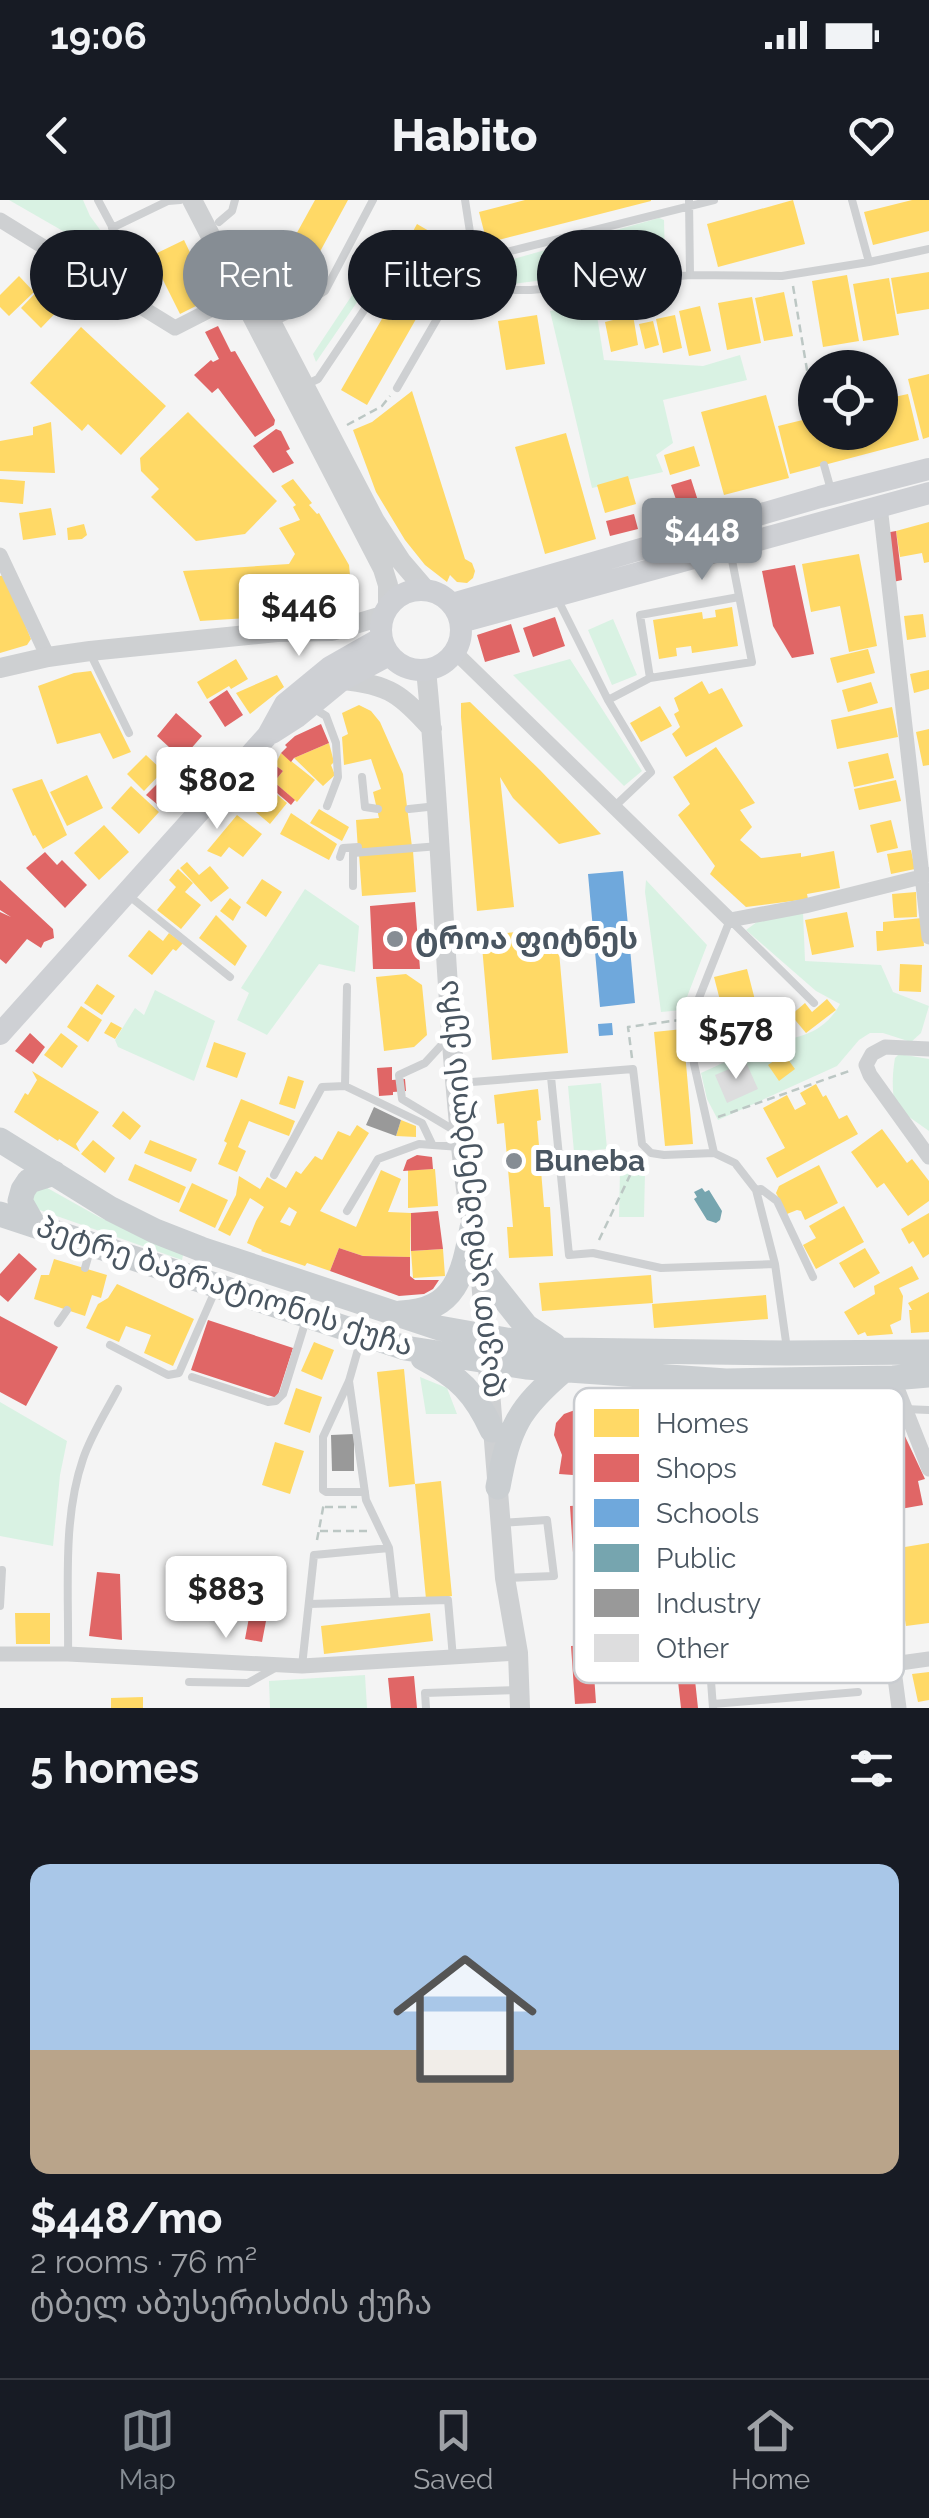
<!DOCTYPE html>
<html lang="en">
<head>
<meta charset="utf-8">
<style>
  :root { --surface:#171b24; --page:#242831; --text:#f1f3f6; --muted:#9ea1a6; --line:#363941; --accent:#868d94 }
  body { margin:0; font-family:Raleway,"Noto Sans Georgian",sans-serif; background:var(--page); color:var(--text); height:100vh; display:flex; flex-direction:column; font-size:38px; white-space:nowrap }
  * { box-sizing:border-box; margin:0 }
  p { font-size:32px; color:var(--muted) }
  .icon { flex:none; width:55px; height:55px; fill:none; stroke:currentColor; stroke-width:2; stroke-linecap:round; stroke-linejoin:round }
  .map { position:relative; height:1508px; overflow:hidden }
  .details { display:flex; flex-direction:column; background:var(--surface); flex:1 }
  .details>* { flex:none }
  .guide { position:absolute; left:30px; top:30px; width:870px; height:90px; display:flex; gap:20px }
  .buttons { position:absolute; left:798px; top:150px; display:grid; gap:20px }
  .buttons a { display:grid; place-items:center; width:100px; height:100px; border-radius:50%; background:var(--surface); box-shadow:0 2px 8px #0004; font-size:50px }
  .price { position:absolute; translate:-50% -85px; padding:0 22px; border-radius:10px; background:#fff; color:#222; font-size:32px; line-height:65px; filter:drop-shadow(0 2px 5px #0008) }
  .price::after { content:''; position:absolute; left:50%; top:60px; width:30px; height:22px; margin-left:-15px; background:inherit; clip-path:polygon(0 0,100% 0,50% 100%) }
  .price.selected { background:var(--accent); color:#fff }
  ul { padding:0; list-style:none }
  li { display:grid; align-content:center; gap:20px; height:530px; padding:0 30px }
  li+li { border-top:2px solid var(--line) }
  li span { display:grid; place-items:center; height:310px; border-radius:20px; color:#555 }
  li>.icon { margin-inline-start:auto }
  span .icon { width:180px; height:180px; fill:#fffc; stroke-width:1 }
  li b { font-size:42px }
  h2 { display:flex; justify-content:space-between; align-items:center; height:120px; padding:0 30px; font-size:42px }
  .pill { padding:0 35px; border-radius:45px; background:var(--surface); box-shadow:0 2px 8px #0004; font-size:35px; line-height:90px }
  .pill.selected { background:var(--accent); color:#fff }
  .status { display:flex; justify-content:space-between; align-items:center; height:70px; padding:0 50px; background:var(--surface); direction:ltr }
  .status svg { height:28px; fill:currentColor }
  header { display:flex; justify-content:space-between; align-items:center; height:130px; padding:0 30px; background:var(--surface); font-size:45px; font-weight:800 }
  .tab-bar { display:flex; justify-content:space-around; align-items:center; height:140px; border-top:2px solid var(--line); background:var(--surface); font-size:28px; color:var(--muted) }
  .tab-bar a { display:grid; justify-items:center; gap:5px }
  .tab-bar .selected { color:var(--accent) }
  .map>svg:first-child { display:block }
</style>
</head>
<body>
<div class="status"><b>19:06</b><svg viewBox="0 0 49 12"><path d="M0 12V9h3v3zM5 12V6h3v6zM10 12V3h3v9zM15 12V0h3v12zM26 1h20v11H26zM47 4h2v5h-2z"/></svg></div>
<header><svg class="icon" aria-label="back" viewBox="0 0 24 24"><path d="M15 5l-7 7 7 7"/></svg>Habito<svg class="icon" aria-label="heart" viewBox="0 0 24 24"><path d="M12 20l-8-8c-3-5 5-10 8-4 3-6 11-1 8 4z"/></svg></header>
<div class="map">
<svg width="929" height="1508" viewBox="0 0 929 1508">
  <rect width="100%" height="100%" fill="#f4f4f4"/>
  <path fill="#d9f2e3" d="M9,0h74l7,16 30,41 -19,-13 -23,-8 -3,2z
    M659,18l5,2 1,38 -8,8 -170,21 -2,-20z
    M382,50l8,4 -74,108 -3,-8z
    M595,103l9,57 99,6 37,-11 7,25 -84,20 10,43 -17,12 7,17 -71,16 -42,-177z
    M613,419l24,56 -25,10 -24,-55z
    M570,459l72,112 -18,15 -111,-111z
    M646,680l61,65 -25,65 -21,2 -16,-120z
    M305,689l54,37 -4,46 -36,-8 -52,71 -30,-15 12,-27 -8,-5z
    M803,712l2,49 76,4 12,27 36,14 -8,27 -10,9 -28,-9h-13l-11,7 -22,26 -119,54 -11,-21 -6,-26c19,-8 39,-19 58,-26 32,-11 61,-7 81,-43l-24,-13 -70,-61 15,-11z
    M155,790l60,31 -21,60 -76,-34 -3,-7 20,-32 9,7z
    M899,854l30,5v72l-34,-24c-3,-17 -3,-32 0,-49z
    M601,883l6,66 -33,3 -6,-66z
    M620,970l25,2 -1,45h-25z
    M42,985l57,32 84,38 -1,5 -151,-53 -2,-15z
    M420,1177l27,11 10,26h-31z
    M0,1202l67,39 -7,34 -7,71 -53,-10z
    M365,1475l2,33h-97l-1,-27z"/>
  <path fill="#ffd966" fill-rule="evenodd" d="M315,0h33l-45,83 -26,-14z
    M525,0h126v1l-164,42 -8,-31z
    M793,0l12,44 -87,23 -11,-43z
    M912,0h17v31l-56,14 -9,-33z
    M417,24l43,25 -15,28 -43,-26z
    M184,40l28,58 -32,16 -29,-58z
    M929,72v37l-32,5 -6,-36z
    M847,75l12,66 -36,6 -11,-66z
    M19,76l15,16 -25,24 -9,-9v-12z
    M889,78l10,57 -36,6 -10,-57z
    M46,82l20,20 -25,26 -20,-20z
    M398,91l26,14 -57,100 -26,-15z
    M784,92l9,44 -29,5 -9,-43z
    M752,97l9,46 -34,7 -9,-47z
    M700,106l11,45 -22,5 -10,-45z
    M537,115l8,49 -39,6 -8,-49z
    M633,115l5,30 -27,7 -6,-30z
    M675,115l7,33 -19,5 -7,-34z
    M653,121l6,24 -14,4 -6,-25z
    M81,127l85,79 -45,49 -33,-31 -6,7 -52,-48z
    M929,174v63l-6,2 -15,-60z
    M412,191l53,168 7,4 3,8 -2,7 -6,5 -10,-1 -7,-7 -3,7 -22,-17 -20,-25 -29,-48 -23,-62 19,-8z
    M908,194l11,46 -129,34 -12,-48 37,-9v15h65v-32z
    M766,195l23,83 -65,17 -23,-83z
    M188,212l89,89 -32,33 -49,7 -45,-44 8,-8 -18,-18 -1,-13z
    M51,222l4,51 -55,-2v-30l33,-6v-8z
    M566,233l30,106 -51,15 -30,-107z
    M694,246l6,20 -30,9 -6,-20z
    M628,276l8,28 -31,9 -8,-28z
    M0,279l25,2 -2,23 -23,-2z
    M293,279l19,24 -3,2 8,9 2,-1 30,52 1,10 -6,18 -7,7 -11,6 -31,9 -95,6 -17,-50 106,-7 6,-10 -16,-26 21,-8 -7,-13 3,-2 -15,-19z
    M51,308l5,27 -33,5 -4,-27z
    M929,322v40l-5,1 -2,-10 -22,4 -4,-26z
    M84,324l3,11 -5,4 -14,1 -1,-12z
    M859,354l18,92 -28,6 -9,-46 -29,6 -9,-48z
    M5,375l26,64 -4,6 -27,8v-77z
    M732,407l6,39 -46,7 -1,-7 -15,2 1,8 -18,3 -6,-39 49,-8 1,7 13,-2 -1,-7z
    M923,414l3,23 -19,3 -3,-24z
    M868,449l7,24 -38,10 -7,-25z
    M236,459l12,20 -17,10 -2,-3 -22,13 -10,-17z
    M929,470v19l-15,4 -4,-19z
    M91,471l40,81 -18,7 -13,-26 -43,11 -19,-58 36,-13z
    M277,475l7,12 -34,27 -14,-21z
    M702,481l7,13 13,-6 21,38 -57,31 -14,-23 8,-7 -6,-13 5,-3 -5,-13z
    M871,482l7,21 -30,9 -6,-22z
    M470,502l70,68 61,64 -42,10 -46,-46 -13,-21 14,130 -37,4 -16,-194v-14z
    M359,505l12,6 9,11 23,52 9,73 -54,3 -2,-30 23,-2 -6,-26 8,-3 -10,-30 -27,6 -2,-28 6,-3 -6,-21z
    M660,506l12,20 -31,16 -11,-19z
    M892,507l6,30 -61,12 -6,-29z
    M929,529v36l-6,1 -7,-34z
    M329,543l5,19 -3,3 4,10 -12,11 -29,-28z
    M716,547l39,56 -15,7 12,17 -12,13 21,18 40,-5v4l33,-6 6,37 -33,6 1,5 -62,8 -36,-33 5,-8 -37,-51 12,-11 -17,-27z
    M281,553l34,27 -18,22 -23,-20 9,-11 -8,-6z
    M888,553l6,25 -40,9 -6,-25z
    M146,555l17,16 -19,20 -17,-17z
    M87,575l16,33 -36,18 -17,-34z
    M42,579l25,56 -24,14 -8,-14 -2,1 -21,-47z
    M896,580l5,21 -42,9 -5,-21z
    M262,582l25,21 -17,21 -25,-21z
    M131,586l28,26 -20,22 -28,-26z
    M319,609l30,18 -7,14 -32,-18z
    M291,613l46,31 -8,16 -49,-26z
    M237,615l25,19 -19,23 -14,-10 -8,10 -14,-6z
    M891,620l7,28 -21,5 -7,-28z
    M104,625l25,27 -30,28 -25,-27z
    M911,650l4,19 -24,5 -4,-20z
    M413,651l3,41 -54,4 -3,-42z
    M187,662l12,13 11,-9 19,22 -18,14 -31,-34z
    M178,669l15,14 -8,9 16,13 -20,24 -24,-19 19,-23 -7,-7z
    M262,679l20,13 -16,25 -20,-14z
    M916,692l1,25 -23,1 -2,-24z
    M230,698l11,9 -8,14 -13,-10z
    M847,712l7,35 -42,8 -7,-35z
    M216,715l31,31 -12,20 -36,-28z
    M922,718l2,28 -47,5 -1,-20h7v-9z
    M557,729l11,124 -76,7 -11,-125z
    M149,730l14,11 6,-8 14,10 -7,8 -3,-2 -21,26 -24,-19z
    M900,764l22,1 -1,27 -22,-1z
    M747,769l8,31 11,-2 7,29 -54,13 -7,-29 10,-3 -8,-31z
    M406,774l16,11 5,50 -13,12 -30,4 -8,-74z
    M97,784l18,12 -13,19 -18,-12z
    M827,799l9,11 -30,23 -15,-18 14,-12 7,9z
    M81,806l21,14 -14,22 -21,-15z
    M111,822l11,6 -7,11 -11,-6z
    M683,829l10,115 -28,2 -11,-114z
    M61,833l17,13 -16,22 -18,-13z
    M214,842l32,11 -9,25 -31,-11z
    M784,854l11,15 -16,12 -11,-16z
    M32,871l67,41 -23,32 4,8 -21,-13 -1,2 -44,-29 11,-19 3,2 9,-15z
    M288,876l16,5 -9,28 -16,-5z
    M816,884l7,13 3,-2 13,24 8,-4 11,19 -81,44 -11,-20 19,-10 -22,-40 24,-13 8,15 11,-6 -6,-11z
    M538,889l3,31 -4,1 7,86h6l3,49 -44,2 -2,-31h6l-9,-104 -7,1 -3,-29z
    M241,899l54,22 -6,15 -40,-15 -11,26 8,4 -9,21 -19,-8 9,-21 -3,-2z
    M123,911l18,15 -11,14 -18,-14z
    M401,920l15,6v11l-20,-1z
    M357,925l12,8 -49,78 36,16 25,-57 20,9 -13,33 23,1 -1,44 -47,-1 -24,-8 -9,23 -23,-8 -2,3 -44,-15 1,-1 -15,-7 9,-22 8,-14 -14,-9 -20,38 -12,-6 18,-35 3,-19 21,13 7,-12 19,11 10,-17 5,3 14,-18 7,4 16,-29 12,5zM289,1007l8,5 -7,14 -10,-4z
    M882,929l25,34 5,-4 17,22v20l-21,15 -24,-33 -7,5 -26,-36z
    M93,940l22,18 -10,15 -24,-19z
    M150,940l47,19 -6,13 -47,-19z
    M135,964l51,23 -7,16 -51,-23z
    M819,965l19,38 -33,17 -4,-9 -4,-1 -10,4 -11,-21 3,-7z
    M435,969l3,37 -30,2v-38z
    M192,983l36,17 -13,28 -36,-17z
    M844,1006l20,36 -48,27 -13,-24 13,-7 -7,-12z
    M929,1013v41l-6,4 -10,-17 -4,3 -8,-15z
    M865,1048l15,25 -26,15 -15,-25z
    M443,1049l2,27 -32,2 -2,-27z
    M54,1059l53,16 -6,23 -9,-3 -7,21 -51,-17 7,-24h8z
    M912,1066l7,13 -20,9 4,8 -2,24 -11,5 3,9 -26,2 -2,-4 -7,3 -14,-23 31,-18 -1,-8z
    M651,1075l2,28 -111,8 -3,-28z
    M117,1084l77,35 -21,47 -29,-13 7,-18 -25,-9 -7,16 -33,-14 12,-24 10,-6z
    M929,1092v40l-18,1 -2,-23h3l-4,-7z
    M766,1095l2,24 -114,9 -2,-24z
    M314,1142l20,8 -12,30 -21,-9z
    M404,1169l11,115 -26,3 -12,-115z
    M296,1188l26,9 -12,36 -26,-9z
    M275,1242l29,9 -14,43 -28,-9z
    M441,1281l11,115 -26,3 -11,-115z
    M929,1343v80l-23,3 -13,-77z
    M216,1387h27v27l-27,1z
    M15,1413h35v31h-34z
    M430,1413l3,28 -109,13 -3,-28z
    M929,1472v28l-11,2 -6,-28z
    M143,1497v11h-32v-10z"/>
  <path fill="#e06666" d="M218,126l13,26 4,-1 40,69 -1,5 -19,12 -37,-49 -6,5 -18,-18 17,-15 2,2 6,-3 -14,-27z
    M276,229l5,2 9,18 -4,2 8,12 -21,10 -20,-27z
    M691,279l9,28 -19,7 -10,-29z
    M634,314l4,15 -28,7 -4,-15z
    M896,331l6,49 -9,2 -8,-49z
    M795,365l19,89 -22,4 -19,-32 -11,-55z
    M555,417l10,29 -32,11 -10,-29z
    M511,424l9,28 -35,10 -8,-27z
    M227,490l16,25 -18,12 -16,-25z
    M176,513l26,23 -20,23 -25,-23z
    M321,524l8,19 -35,15 -3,4 -10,-9 6,-6 -2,-2 10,-9z
    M275,565l8,6 -9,11 21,18 -4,5 -29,-25z
    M178,567l12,10 -27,32 -17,-14 16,-16 9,-3z
    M45,652l12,13 5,-5 25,25 -22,23 -39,-40z
    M0,680l53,49 1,9 -10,4 -3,6 -14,-9 -21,25 -6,-5v-47l11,5 -11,-7z
    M415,702l5,67h-47l-3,-63z
    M30,833l15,14 -12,17 -18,-13z
    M392,867v13l13,-1 1,12 -13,1v3l-14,1 -2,-28z
    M417,955l15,2 1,12 -30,2 4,-11z
    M438,1011l5,38 -32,2v-38z
    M339,1048l24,8 47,1v19l5,4h24l-6,9 -9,5 -25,2 -69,-25z
    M19,1053l18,16 -29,33 -8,-7v-21z
    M0,1116l58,31 -32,59 -26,-14z
    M208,1120l85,28 -16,50 -86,-28z
    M659,1201l32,1v19l64,1 5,50 -91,9v-10l-56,-1 1,8 -55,-4 3,-19 -8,-20 2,-12 8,-9 11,-4 12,1 13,7 59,1z
    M903,1232l22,47 -7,2 5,24 -51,9 -2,-14 29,-6 -13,-57z
    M642,1302l3,33 30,-4 13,113 -31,4 -11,-98 1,34h-7l3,43 -65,4 -8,-125z
    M97,1372l23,2 2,66 -33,-4z
    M253,1396l17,4 -8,42 -17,-3z
    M592,1445l4,58 -21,1 -4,-58z
    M414,1476l3,32h-26l-3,-30z
    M695,1480l3,28h-17l-3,-27z"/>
  <path fill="#6fa8dc" d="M623,671l12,132 -35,4 -12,-133z
    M612,823l1,12 -14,1 -1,-12z"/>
  <path fill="#76a5af" d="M702,988l3,4 4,-2 13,21 -2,9 -4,3 -9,-3 -13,-21 3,-2 -3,-5z"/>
  <path fill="#999" d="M374,907l27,13 -5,16 -30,-11z
    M354,1234v37h-22l-1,-36z"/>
  <path fill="#ddddde" d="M746,862l12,27 -31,14 -12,-28z"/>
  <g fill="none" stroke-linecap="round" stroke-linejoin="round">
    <path stroke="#bcc7c4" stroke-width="2.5" stroke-dasharray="8 5" stroke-linecap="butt" d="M793,86l16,96
      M347,225l35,-19 8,-10
      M632,858l-4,-31 51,-7
      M718,917l134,-47
      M599,1040l34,-71 10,-9
      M325,1307h32
      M320,1331h47
      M317,1340l7,-37"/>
    <path stroke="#ced0d2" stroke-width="8" d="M98,0l25,47
      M465,0l14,90
      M689,0l1,75
      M852,0l17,62
      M219,22l13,-11 3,-11
      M112,28l56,-27 12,-1
      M475,60l239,-60
      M273,122l13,-6 39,-25 48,-91
      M305,185l13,-6 79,-118 51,39
      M397,188l51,-88 31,-10h52l159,-15 92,1 87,-14 60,-13
      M812,217l-5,-22 8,-2
      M824,265l7,25
      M558,400l50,100 42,-22 102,-16 -22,-112
      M91,455l38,78
      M650,478l-10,-63 99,-18
      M608,500l43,72 -37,35
      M313,508l13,8 10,27 2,34 -11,29
      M362,577l3,30 13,2
      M409,609l28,-3
      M340,657l3,-9 15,-1
      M353,686v-33l86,-7
      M128,695l102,82
      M448,838l-23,25 -26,12 3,24 55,33
      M551,877l18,178 24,-2 68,15 114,-4
      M459,883l174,-14 9,75 9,9 13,2 50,-2 21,10 21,27 19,74 12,85
      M345,886l77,37 10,21
      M714,953l-20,-89 -3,-46 39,-98 84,83
      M274,975l48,-88 23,-1 2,-99
      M756,990l5,-1 16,12 36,76
      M347,1011l31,-52 41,-15 41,3
      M85,1068l6,-21
      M58,1123l9,-13
      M361,1139l-12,42 -26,56v53l3,2h39
      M110,1145l58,30 11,-2 36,-82
      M192,1177l76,25 8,-1 7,-7 23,-74
      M879,1279l-3,-48 8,-15 20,-7 25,1
      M501,1323l46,-3 7,56 -49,2
      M389,1348l6,53
      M704,1379l107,-8
      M309,1404l139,-4 5,58
      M0,1406l2,-36
      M889,1426l5,40
      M68,1454c1,-63 -6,-134 15,-195 8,-24 23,-47 35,-70
      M302,1466l12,-111 75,-7 -23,-48 -17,-119
      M189,1482l59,1 27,-15
      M713,1504l145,-12
      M426,1508l-1,-15 90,-3
      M713,1508l-12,-163 27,-56"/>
    <path stroke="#ced0d2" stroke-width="15" d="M0,20l175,108 45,-23 20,-15
      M880,306l49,431
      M0,355l48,102
      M455,452l275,268 75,-14 124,-31
      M929,849l-44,-2 -13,7 -6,11 4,10 59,82
      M893,1178l36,91
      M0,1454h68l234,12 216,-13
      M899,1508l-5,-38 6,-7 29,-4"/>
    <path stroke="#ced0d2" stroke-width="20" d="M192,0l191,369 5,16v21
      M242,66l133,255 26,40 24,28
      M0,468l48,-11 42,-6 187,-19 55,-1 50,-15
      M426,470c14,136 17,274 29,410 5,53 8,106 20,159
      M342,480c47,4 60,15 90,49
      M480,1067l25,311 13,75 2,55"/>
    <path stroke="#ced0d4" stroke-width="22" d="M381 430a40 40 0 1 1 80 0a40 40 0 1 1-80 0Z
      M452,404l368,-107 109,-28
      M461,422l468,-129
      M272,533l25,-16 45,-37 47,-25
      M0,834l268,-299 17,-31 45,-37 51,-29"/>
    <path stroke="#caced1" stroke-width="25" d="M0,940l111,69 44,22 46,18 238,79 124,22 225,3 141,-1
      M0,1014l405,134 121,19 200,14 167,-3 36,-3
      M33,1024l-13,-23 3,-11 6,-9 25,-8
      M480,1068l46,58 28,19
      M401,1113c55,-2 62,-39 71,-85
      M423,1158c36,19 52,35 69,72
      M498,1287c11,-60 20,-78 66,-117"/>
  </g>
  <g fill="#868d94" stroke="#fff" stroke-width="4">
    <circle cx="395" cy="739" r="10"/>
    <circle cx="514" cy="961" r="10"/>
  </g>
  <g text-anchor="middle" stroke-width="10" stroke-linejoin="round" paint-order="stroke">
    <g font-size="30" font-weight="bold" fill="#4a5661" stroke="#fff" text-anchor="start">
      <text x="415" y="749">ტროა ფიტნეს</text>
      <text x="534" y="971">Buneba</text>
    </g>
    <g font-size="30" fill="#4a5661" stroke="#fff">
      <text transform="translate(469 989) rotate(-96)" y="10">დავით აღმაშენებლის ქუჩა</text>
      <text transform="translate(225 1086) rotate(18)" y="10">პეტრე ბაგრატიონის ქუჩა</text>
    </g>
  </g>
  <rect x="574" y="1188" width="330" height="295" rx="15" fill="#fff" stroke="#c9ccd0" stroke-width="2.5"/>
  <rect x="594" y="1209" width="45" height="28" fill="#ffd966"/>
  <rect x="594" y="1254" width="45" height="28" fill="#e06666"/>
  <rect x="594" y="1299" width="45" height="28" fill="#6fa8dc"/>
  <rect x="594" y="1344" width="45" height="28" fill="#76a5af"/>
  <rect x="594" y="1389" width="45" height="28" fill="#999"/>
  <rect x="594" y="1434" width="45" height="28" fill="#ddddde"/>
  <g font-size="28" fill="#4a5661">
    <text x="656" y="1233">Homes</text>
    <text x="656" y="1278">Shops</text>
    <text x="656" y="1323">Schools</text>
    <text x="656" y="1368">Public</text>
    <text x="656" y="1413">Industry</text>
    <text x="656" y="1458">Other</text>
  </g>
</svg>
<div class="buttons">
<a><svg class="icon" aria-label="locate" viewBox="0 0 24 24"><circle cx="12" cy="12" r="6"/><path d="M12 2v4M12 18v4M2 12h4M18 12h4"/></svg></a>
</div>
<b class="price selected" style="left:702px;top:383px">$448</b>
<b class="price" style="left:299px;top:459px">$446</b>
<b class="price" style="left:217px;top:632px">$802</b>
<b class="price" style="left:736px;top:882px">$578</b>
<b class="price" style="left:226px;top:1441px">$883</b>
<div class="guide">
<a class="pill">Buy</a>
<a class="pill selected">Rent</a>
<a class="pill">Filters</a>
<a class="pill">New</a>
</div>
</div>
<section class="details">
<h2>5 homes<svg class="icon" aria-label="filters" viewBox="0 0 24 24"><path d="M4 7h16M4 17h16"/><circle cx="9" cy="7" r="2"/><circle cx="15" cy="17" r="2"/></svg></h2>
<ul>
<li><span style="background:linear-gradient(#a9c7e8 60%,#b9a48a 0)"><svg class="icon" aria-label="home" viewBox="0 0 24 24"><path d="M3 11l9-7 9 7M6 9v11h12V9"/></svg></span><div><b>$448/mo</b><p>2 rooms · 76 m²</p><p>ტბელ აბუსერისძის ქუჩა</p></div></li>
</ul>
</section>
<nav class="tab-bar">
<a class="selected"><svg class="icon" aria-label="map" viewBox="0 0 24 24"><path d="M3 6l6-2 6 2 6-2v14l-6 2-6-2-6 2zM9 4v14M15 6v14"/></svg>Map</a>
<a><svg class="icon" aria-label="saved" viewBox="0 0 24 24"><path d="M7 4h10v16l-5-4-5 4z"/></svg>Saved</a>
<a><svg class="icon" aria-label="home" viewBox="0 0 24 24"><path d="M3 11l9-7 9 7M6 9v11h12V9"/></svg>Home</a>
</nav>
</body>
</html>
